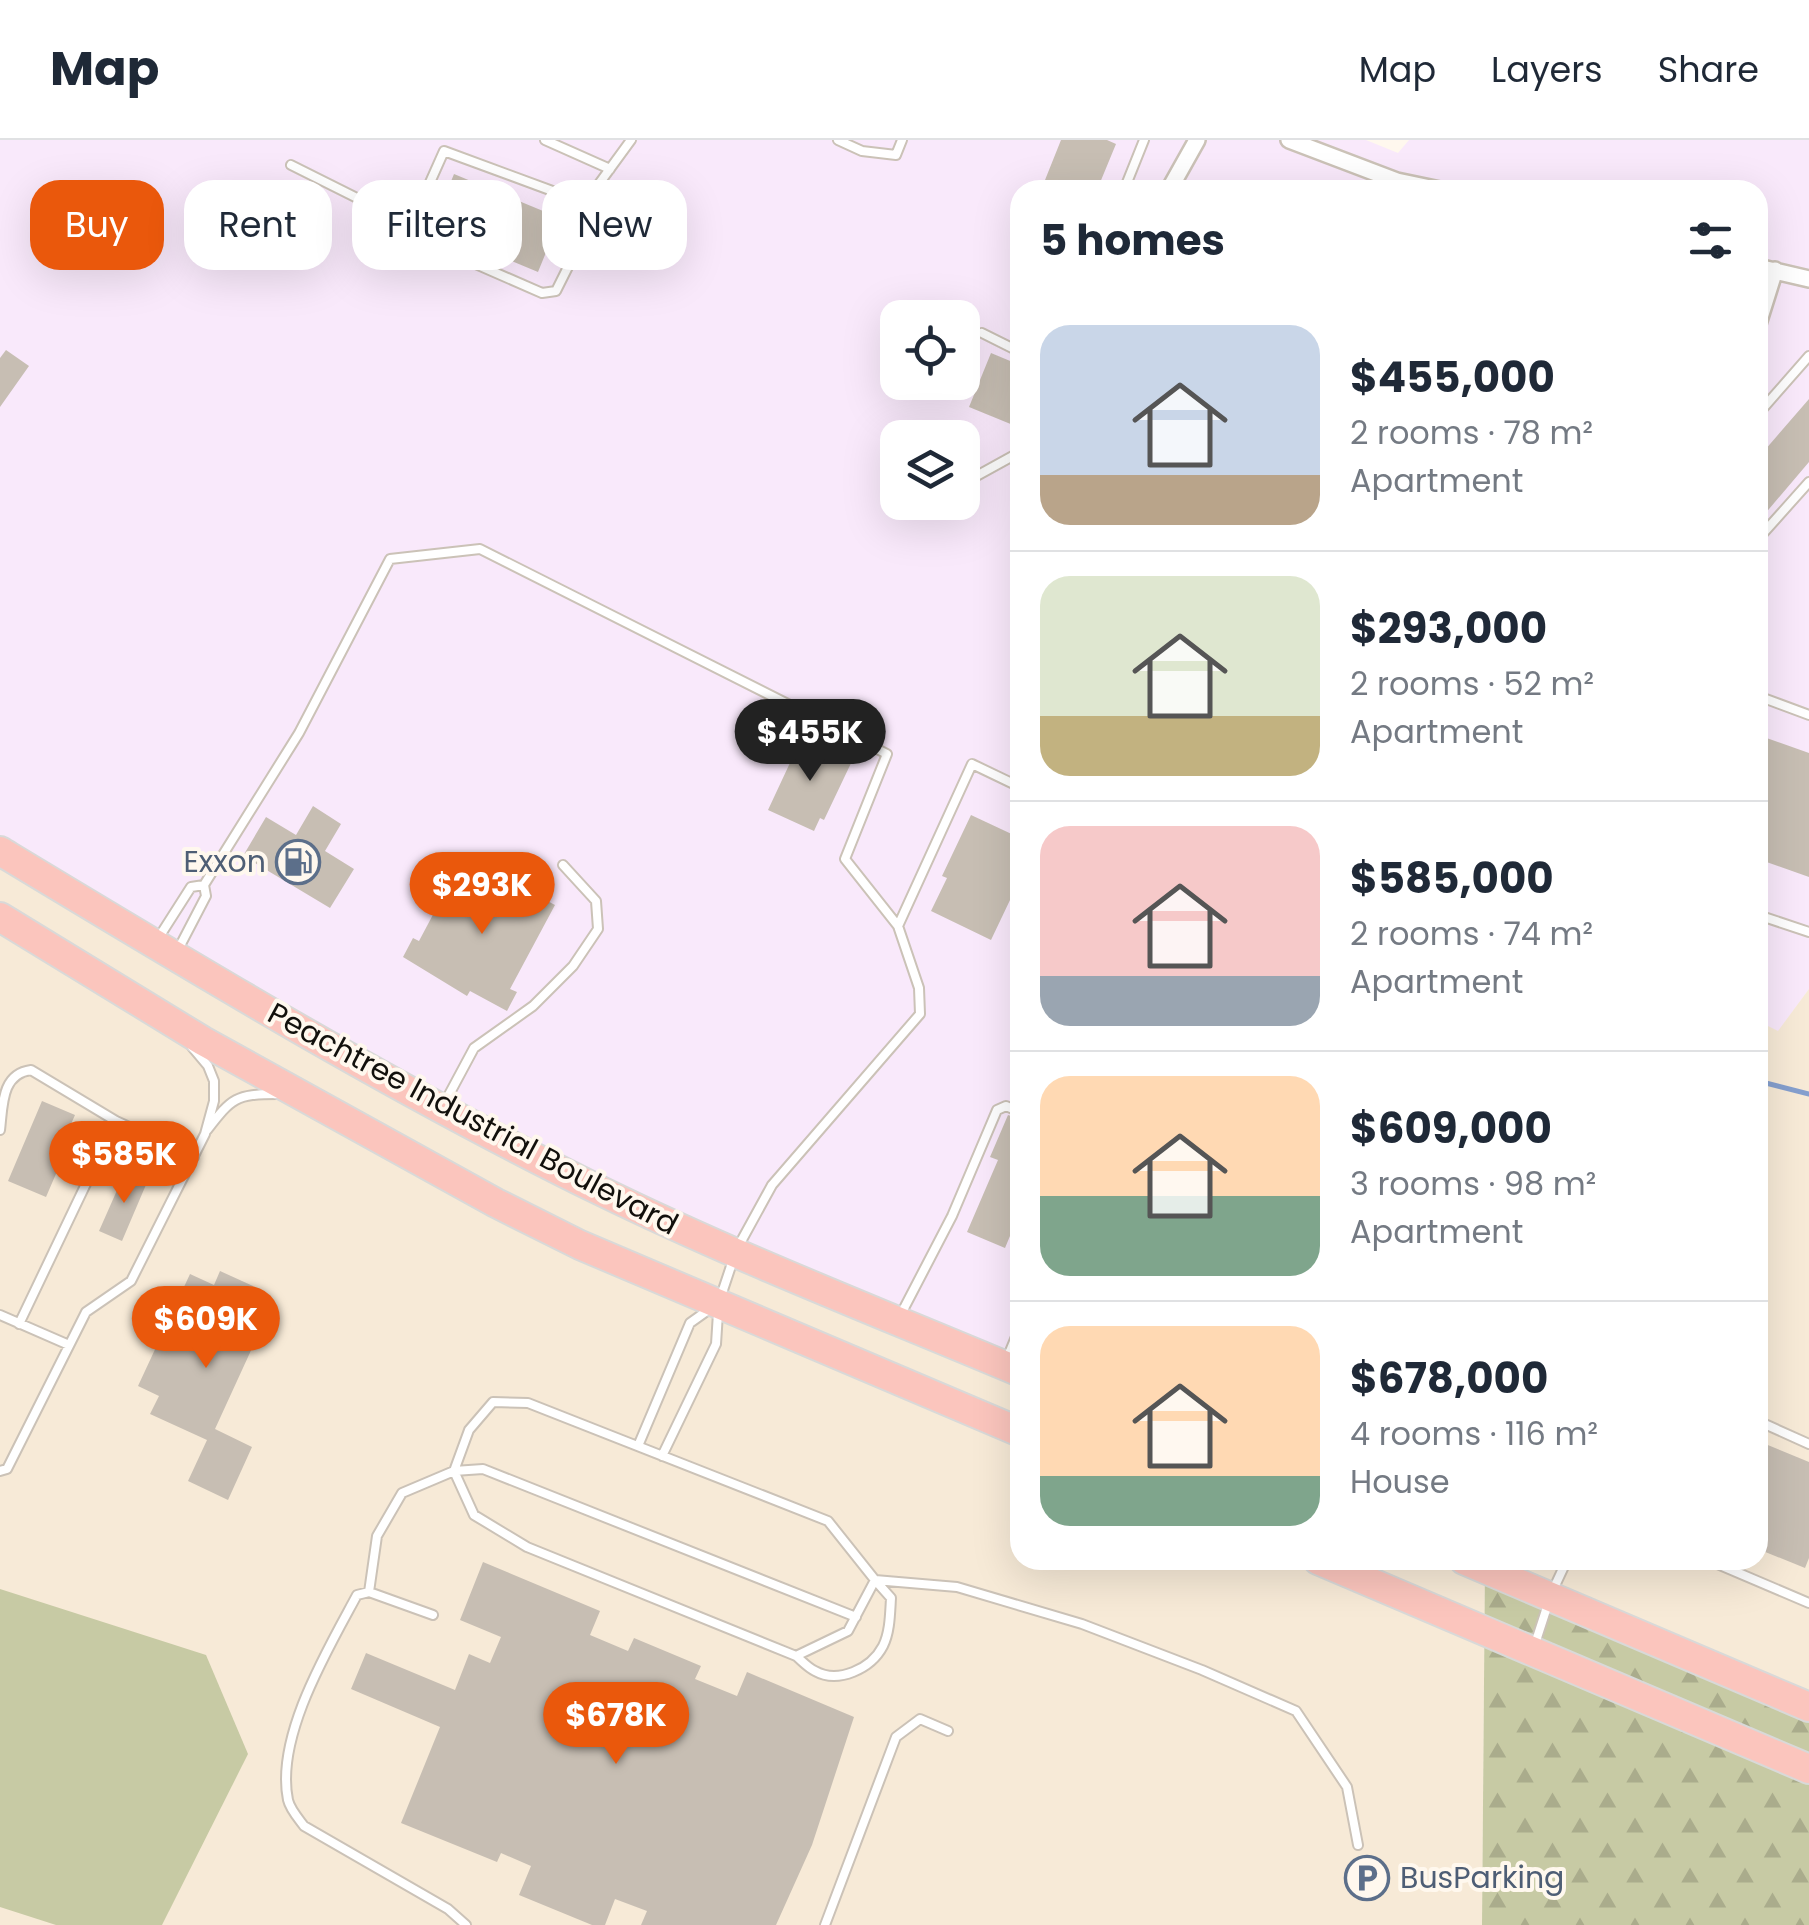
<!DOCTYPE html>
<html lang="en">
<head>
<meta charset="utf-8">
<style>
  :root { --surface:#fff; --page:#f6f6f7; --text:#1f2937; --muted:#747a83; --line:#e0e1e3; --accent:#ea580c }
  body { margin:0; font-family:Poppins,sans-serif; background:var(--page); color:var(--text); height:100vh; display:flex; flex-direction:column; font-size:38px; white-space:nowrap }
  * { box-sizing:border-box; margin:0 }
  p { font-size:32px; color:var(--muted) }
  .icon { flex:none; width:55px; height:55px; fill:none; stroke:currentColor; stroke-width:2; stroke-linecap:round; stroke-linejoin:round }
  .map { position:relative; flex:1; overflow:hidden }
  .details { position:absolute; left:1010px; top:40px; width:758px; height:1390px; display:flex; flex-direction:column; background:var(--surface); border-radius:30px; box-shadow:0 10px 40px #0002 }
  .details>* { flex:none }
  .banner { position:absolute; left:30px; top:40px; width:830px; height:90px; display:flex; gap:20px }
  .tools { position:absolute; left:880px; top:160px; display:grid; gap:20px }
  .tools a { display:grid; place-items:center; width:100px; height:100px; border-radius:20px; background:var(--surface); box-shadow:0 10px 40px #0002; font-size:50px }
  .price { position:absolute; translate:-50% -85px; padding:0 22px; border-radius:35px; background:var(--accent); color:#fff; font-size:32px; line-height:65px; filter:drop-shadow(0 2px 5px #0008) }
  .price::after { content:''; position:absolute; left:50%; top:60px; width:30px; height:22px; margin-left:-15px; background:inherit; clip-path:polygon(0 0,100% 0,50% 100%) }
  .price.active { background:#222; color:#fff }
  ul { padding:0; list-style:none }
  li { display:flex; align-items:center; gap:30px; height:250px; padding:0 30px }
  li+li { border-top:2px solid var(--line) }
  li span { display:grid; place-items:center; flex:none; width:280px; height:200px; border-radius:30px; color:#555 }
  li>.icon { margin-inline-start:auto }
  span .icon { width:120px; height:120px; fill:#fffc; stroke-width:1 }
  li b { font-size:42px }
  h2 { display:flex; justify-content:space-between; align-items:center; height:120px; padding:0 30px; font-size:42px }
  .pill { padding:0 35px; border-radius:30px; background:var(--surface); box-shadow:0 10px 40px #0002; font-size:35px; line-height:90px }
  .pill.active { background:var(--accent); color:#fff }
  header { display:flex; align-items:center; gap:60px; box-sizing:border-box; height:140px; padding:0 50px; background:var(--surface); border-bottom:2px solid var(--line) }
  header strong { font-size:48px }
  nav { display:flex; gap:55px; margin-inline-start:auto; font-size:35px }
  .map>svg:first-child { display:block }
</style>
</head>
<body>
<header>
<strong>Map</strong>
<nav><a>Map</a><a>Layers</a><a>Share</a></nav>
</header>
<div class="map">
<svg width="1809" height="1785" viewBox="0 0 1809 1785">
  <defs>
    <pattern id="forest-firs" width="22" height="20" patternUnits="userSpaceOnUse" patternTransform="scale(2.5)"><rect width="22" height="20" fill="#c7caa4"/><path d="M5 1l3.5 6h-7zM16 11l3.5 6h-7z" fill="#aaac8c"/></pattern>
  </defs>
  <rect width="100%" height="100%" fill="#fff8ee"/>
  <path fill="#f9e9fb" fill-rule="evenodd" d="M0,0h1366l32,13 11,-13h400v849l-31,43 -20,-11v-831h-738v1169l-344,-131 -676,-384zM898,178h64v64h-64zM898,298h64v64h-64z"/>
  <path fill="#f7ead7" d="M0,704l676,384 344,131v201h738v-539l20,10 31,-42v713l-324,-141 -3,364h-1482z"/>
  <path fill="url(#forest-firs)" d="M1485,1420l324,142v223h-327z"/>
  <path fill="#c7caa4" d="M0,1449l206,66 42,99 -86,171h-106l-56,-18z"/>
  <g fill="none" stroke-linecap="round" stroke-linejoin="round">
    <path stroke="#859fce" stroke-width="5" d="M1758,941l51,13"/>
  </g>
  <path fill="#c7beb3" d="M1061,0h46l9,4 -19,46h-56z
    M454,34l106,44 -22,54 -106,-44z
    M6,210l23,16 -29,41v-49z
    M991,213l29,12v44l-7,16 -44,-18z
    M1809,259v63l-51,60v-64z
    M803,595l50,24 -29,61 -4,-2 -6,13 -46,-21z
    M1758,595l51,18v124l-51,-18z
    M313,666l28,18 -16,27 29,18 -24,39 -87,-52 23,-39 30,18z
    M971,675l49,23v41l-29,61 -60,-29 16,-33 -5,-2z
    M474,722l81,43 -45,84 7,3 -10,19 -37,-20 -3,5 -64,-39 10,-19 6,3 17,-32 10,5z
    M42,961l33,14 -16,36 6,2 -19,44 -38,-16z
    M1008,975l12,4v93l-15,36 -38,-16 31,-72 -8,-3z
    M126,1030l22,10 -26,61 -23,-10z
    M220,1131l33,15 -6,14 22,11 -54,118 37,18 -24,53 -40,-19 19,-41 -57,-26 9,-18 -21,-10 52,-112 24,11z
    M1758,1301l51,21v96l-4,10 -47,-19z
    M483,1422l117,49 -10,24 38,16 6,-13 67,28 -6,13 42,17 10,-24 107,45 -42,128 -36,80h-135l6,-14 -32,-12 -10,26h-13l-73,-30 12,-29 -30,-13 -4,9 -96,-39 39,-96 -89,-38 15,-36 89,37 14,-36 21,9 11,-26 -41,-17z"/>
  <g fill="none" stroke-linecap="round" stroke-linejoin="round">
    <defs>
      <path id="lane" d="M545,0l65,29
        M838,0l24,11 34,4 6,-15
        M291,25l96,48 20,21
        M1124,50l20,-50
        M585,63l-141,-52 -37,83 135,59 14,-2 33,-66 -4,-22 46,-63
        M982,193l38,19
        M1758,274l51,-58
        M962,344l58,-32
        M1758,399l51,-57
        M1758,556l51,19
        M204,745l95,-152 91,-174 90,-10 407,205 -42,105 53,67
        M204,745l2,11 -25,48 -18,6 -2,-16 30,-47z
        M1758,775l51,17
        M444,964l30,-56 59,-42 40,-40 25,-37 -2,-28 -33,-36
        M0,990c3,-24 1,-56 31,-60l85,51 78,36
        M207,990c25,-32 28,-36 71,-36
        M738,1107l34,-62 148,-171 -1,-26 -21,-62 74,-162 48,23
        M720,1159l13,-39
        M0,1175l69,30
        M900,1176l52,-100 45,-106 9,-4 14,6
        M19,1184l97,-203
        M1006,1221l14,-34
        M493,1262l35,1 300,118 47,59 -27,51 -52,25 -269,-109 -53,-32 -20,-44 15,-41z
        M1758,1281l51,23
        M638,1306l52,-123 21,-15
        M662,1316l54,-112 2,-31
        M0,1331l7,-2 79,-157 45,-31 74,-147 9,-33v-20l-6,-15 -16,-19
        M1708,1420l101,43
        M875,1440l82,7 125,37 120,46 94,41 51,76 11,58
        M1553,1450l14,-30
        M369,1452l-12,3c-29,54 -82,142 -69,205 2,9 10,18 16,26l144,83 18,16
        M433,1475l-64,-23 8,-56 25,-43 52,-22 29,-2 373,148
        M1534,1507l14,-43
        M796,1516c6,5 12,12 19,15 23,13 56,-2 68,-25 7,-14 7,-32 8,-48l-16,-18
        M825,1785l71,-188 24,-18 28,12"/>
      <path id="street" d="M1289,0l108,41 43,9
        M1169,50l28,-50
        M1758,127l51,12
        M1758,184l17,-54"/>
      <path id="highway" d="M0,711c197,119 395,239 601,340 137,67 279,122 419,181
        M0,777l203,124 293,162 84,42 440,187
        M1318,1420l491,209
        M1464,1420l345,147"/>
    </defs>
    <use href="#lane" stroke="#cbc2b7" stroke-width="12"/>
    <use href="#street" stroke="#cbc2b7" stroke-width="20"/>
    <use href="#highway" stroke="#d9d9d8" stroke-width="32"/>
    <use href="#lane" stroke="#fff" stroke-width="8"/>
    <use href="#street" stroke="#fff" stroke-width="15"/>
    <use href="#highway" stroke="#fbc5bd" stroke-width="28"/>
  </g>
  <defs>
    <symbol id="fuel-ring" viewBox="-11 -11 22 22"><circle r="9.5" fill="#fff8ee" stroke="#5c6f8a" stroke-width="1.5"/><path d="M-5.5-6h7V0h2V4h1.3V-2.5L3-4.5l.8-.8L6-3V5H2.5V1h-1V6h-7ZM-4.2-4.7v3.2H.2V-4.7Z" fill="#5c6f8a"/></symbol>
    <symbol id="parking-ring" viewBox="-11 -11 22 22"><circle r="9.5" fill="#fff8ee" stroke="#5c6f8a" stroke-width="1.5"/><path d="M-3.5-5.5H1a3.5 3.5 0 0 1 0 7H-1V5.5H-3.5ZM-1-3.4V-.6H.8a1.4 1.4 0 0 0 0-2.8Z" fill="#5c6f8a"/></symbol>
  </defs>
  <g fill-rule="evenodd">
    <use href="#fuel-ring" x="273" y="697" width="50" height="50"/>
    <use href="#parking-ring" x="1342" y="1713" width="50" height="50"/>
  </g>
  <g text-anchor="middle" stroke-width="8" stroke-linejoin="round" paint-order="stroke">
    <g font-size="30" fill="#4e5e75" stroke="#fff8ee" text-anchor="end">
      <text x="266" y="732">Exxon</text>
      <text x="1400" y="1748" text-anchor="start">BusParking</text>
    </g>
    <g font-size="30" fill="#12100c" stroke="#fff8ee">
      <text transform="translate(473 979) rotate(28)" y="10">Peachtree Industrial Boulevard</text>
    </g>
  </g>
</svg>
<div class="tools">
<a><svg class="icon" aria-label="locate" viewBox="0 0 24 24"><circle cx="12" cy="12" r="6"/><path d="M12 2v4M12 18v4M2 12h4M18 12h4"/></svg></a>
<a><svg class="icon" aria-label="layers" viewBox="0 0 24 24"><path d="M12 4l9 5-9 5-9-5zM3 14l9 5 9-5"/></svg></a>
</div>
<b class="price active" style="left:810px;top:644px">$455K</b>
<b class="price" style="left:482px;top:797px">$293K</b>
<b class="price" style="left:124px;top:1066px">$585K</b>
<b class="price" style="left:206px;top:1231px">$609K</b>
<b class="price" style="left:616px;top:1627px">$678K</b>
<div class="banner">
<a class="pill active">Buy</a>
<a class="pill">Rent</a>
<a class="pill">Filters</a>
<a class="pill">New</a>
</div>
<section class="details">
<h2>5 homes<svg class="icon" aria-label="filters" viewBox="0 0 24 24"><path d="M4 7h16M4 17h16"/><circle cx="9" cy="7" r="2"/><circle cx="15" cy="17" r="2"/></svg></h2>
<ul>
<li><span style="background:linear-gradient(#c9d6e8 75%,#b9a48a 0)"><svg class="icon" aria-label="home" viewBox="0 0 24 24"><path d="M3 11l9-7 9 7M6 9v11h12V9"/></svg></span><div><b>$455,000</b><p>2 rooms · 78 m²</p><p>Apartment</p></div></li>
<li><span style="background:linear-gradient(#dfe7d0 70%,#c2b280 0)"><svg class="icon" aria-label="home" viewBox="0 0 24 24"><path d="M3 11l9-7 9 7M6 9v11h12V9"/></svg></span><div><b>$293,000</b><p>2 rooms · 52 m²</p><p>Apartment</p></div></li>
<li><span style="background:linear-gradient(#f6c9c9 75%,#9aa5b1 0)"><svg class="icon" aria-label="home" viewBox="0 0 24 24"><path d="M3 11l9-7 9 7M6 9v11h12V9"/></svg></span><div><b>$585,000</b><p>2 rooms · 74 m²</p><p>Apartment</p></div></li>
<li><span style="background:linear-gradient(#ffd9b3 60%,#7fa58c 0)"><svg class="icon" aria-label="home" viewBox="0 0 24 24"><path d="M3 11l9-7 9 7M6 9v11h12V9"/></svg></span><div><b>$609,000</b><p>3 rooms · 98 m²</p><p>Apartment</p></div></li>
<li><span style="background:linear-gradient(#ffd9b3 75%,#7fa58c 0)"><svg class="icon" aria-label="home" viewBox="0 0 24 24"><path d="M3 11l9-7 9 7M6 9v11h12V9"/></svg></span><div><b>$678,000</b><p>4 rooms · 116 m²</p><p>House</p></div></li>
</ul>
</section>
</div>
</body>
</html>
